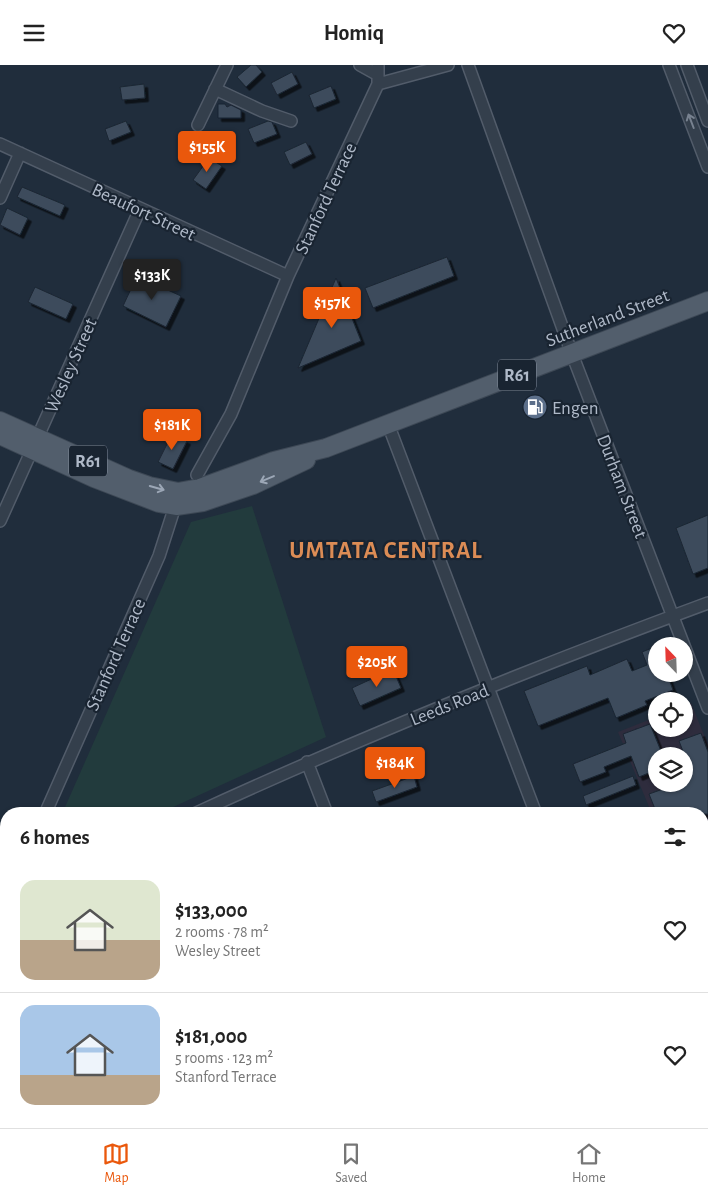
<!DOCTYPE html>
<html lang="en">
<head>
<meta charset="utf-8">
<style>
  :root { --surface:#fff; --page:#f2f2f2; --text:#222; --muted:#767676; --line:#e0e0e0; --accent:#ea580c }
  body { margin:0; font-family:"Alegreya Sans",sans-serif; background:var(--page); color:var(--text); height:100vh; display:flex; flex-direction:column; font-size:19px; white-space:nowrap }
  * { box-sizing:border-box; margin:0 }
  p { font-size:16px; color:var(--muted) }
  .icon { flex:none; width:28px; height:28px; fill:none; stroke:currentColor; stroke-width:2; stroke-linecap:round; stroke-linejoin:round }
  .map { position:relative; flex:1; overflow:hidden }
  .side { position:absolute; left:0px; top:742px; width:709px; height:321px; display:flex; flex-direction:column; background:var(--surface); border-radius:20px 20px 0 0; box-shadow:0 1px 4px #0004 }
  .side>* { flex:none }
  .needle { width:32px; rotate:337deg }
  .fabs { position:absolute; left:648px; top:572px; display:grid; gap:10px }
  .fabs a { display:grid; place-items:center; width:45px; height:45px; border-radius:50%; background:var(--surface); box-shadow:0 1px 4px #0004; font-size:25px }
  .price { position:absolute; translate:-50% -42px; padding:0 11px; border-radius:5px; background:var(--accent); color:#fff; font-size:16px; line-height:32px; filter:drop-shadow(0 1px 2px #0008) }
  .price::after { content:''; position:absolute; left:50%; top:30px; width:15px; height:11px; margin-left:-8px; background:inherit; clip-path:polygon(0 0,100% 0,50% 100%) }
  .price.selected { background:#222; color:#fff }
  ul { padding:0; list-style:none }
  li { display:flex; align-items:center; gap:15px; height:125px; padding:0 20px }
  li+li { border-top:1px solid var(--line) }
  li span { display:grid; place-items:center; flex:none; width:140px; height:100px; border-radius:15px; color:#555 }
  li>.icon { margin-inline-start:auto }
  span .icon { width:60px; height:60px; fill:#fffc; stroke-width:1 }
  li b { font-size:21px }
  h2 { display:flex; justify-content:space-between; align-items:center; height:60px; padding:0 20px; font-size:21px }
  header { display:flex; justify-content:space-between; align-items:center; height:65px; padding:0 20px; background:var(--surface); font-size:22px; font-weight:600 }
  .tabs { display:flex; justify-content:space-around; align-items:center; height:70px; border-top:1px solid var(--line); background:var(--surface); font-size:14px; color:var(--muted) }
  .tabs a { display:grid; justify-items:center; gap:2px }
  .tabs .selected { color:var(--accent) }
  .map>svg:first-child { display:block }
</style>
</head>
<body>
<header><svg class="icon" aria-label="menu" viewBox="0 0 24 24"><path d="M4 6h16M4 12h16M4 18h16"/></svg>Homiq<svg class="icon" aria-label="heart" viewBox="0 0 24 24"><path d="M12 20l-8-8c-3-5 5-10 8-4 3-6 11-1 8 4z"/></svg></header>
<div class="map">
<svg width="708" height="1063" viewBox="0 0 708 1063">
  <defs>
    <filter id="shadow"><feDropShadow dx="3.5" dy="3.5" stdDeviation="0" flood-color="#0009"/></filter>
  </defs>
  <rect width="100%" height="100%" fill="#202d3c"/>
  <path fill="#2e2c3d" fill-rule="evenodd" d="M691,638l17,42v83l-5,2 -1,-16h-50l-34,-82 38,-15v12h28v-23zM656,691h28v28h-28z"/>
  <path fill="#223b3d" d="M252,441l74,231 -168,77h-96l129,-292z
    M708,859v78l-5,2v-78z
    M0,985l6,16v26l-6,2z"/>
  <path fill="#3c4b5b" stroke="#1b2633" filter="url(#shadow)" d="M251,0h5l6,7 -16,15 -9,-10z
    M292,7l6,12 -21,11 -6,-12z
    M144,19l1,14 -23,2 -2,-13z
    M331,21l5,13 -22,9 -5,-13z
    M218,39h7l2,3 4,-2 10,5v8h-23z
    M126,56l5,11 -22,9 -4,-12z
    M268,56l4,1 5,12 -23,9 -6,-14z
    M306,77l6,12 -22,11 -6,-13z
    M209,93l13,8 -16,23 -13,-9z
    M22,122l43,18 -5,11 -43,-19z
    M7,143l21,10 -8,17 -20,-10z
    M447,192l7,19 -81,32 -8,-20z
    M137,211l44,20 -15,31 -43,-21z
    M336,213l25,63 -63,27z
    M35,222l38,17 -7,15 -38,-17z
    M172,369l15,7 -14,28 -15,-7z
    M708,450v53l-15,6 -17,-46z
    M652,583l4,11v15h11l6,16 -28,11 2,4 -31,13 -8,-20 -70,28 -14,-35 63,-25 3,9 37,-16 5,12 15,-6 -5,-13z
    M393,604l8,19 -41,18 -8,-18z
    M650,659l13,32h-7v14l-17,7 -8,-21 -27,11 2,5 -26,10 -7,-18 53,-21 -3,-9z
    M701,668l7,19v62h-51l-8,-20 28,-10h7v-30l-5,-13z
    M414,711l3,11 -41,15 -4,-11z
    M633,711l3,9 -50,20 -3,-9z"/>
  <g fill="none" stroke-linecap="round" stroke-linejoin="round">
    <defs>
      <path id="street" d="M360,0l18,10
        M468,0l104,289 136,354
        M669,0l39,102
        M687,0l21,56
        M378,19l70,-19
        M215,24l47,22 29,10
        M198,60l29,-60
        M0,79l288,132
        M0,133l20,-45
        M388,359l148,390
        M197,410l34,-61 57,-138 90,-192v-19
        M0,456l140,-312
        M307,697l20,52
        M45,749l114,-258 18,-56
        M194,749c168,-77 340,-147 514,-211
        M702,798l6,-2
        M0,843l6,-14
        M658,1058l2,5
        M11,1063l14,-5"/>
      <path id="primary" d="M0,356l129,58 20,7 29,6 22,-4 74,-27 52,-13 382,-147
        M0,370l94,43 65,25 17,3 27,-4 50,-17 53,-25"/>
      <path id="highway" d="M702,966l6,-2
        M702,989l6,-2
        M454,1063l14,-5
        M510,1063l14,-5"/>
    </defs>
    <use href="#street" stroke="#525c6a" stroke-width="14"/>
    <use href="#primary" stroke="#3d4855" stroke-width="20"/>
    <use href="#highway" stroke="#3f4957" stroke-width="24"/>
    <use href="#street" stroke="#343f4c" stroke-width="11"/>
    <use href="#primary" stroke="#525e6c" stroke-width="18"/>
    <use href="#highway" stroke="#736450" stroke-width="21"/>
  </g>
  <defs><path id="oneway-shaft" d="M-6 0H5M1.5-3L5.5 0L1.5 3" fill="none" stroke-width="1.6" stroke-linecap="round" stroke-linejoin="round" transform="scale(1.25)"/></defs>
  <use stroke="#788290" href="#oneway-shaft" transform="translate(691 56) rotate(-111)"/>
  <g stroke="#9ca7b6">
    <use href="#oneway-shaft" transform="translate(267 414) rotate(157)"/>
    <use href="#oneway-shaft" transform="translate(157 423) rotate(16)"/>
  </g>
  <defs>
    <symbol id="fuel-disc" viewBox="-11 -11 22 22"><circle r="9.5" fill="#5c6f8a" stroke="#192431"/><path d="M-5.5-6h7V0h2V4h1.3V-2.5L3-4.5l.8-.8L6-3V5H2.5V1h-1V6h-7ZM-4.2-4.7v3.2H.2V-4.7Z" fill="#fff"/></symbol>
  </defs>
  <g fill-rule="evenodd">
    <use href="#fuel-disc" x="521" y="328" width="28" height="28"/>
  </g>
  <g text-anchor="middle" stroke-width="4.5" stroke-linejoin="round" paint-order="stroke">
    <g fill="#192431" stroke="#828c9b" stroke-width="1">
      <rect x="498" y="294.5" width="38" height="31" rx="4"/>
      <rect x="69" y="380.5" width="38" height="31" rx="4"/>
    </g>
    <g font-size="18" font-weight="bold" fill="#afb9c8">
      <text x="517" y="316">R61</text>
      <text x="88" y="402">R61</text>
    </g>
    <g font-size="19" fill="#afb9c8" stroke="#192431">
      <text transform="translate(325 133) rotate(-65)" y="7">Stanford Terrace</text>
      <text transform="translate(144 146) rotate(25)" y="7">Beaufort Street</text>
      <text transform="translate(607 252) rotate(-21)" y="7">Sutherland Street</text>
      <text transform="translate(70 300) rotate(-66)" y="7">Wesley Street</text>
      <text transform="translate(623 421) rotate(69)" y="7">Durham Street</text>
      <text transform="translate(115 589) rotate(-66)" y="7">Stanford Terrace</text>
      <text transform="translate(449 639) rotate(-22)" y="7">Leeds Road</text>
    </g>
    <g font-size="19" fill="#afb9c8" stroke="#192431" text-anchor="start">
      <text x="552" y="349">Engen</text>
    </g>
    <g font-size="24" font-weight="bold" letter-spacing="1" fill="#dc8c55" stroke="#192431">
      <text x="386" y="493">UMTATA CENTRAL</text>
    </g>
  </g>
</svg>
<div class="fabs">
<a><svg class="needle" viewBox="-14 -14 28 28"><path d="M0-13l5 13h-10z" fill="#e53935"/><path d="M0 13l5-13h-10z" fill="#767676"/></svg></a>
<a><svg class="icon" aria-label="locate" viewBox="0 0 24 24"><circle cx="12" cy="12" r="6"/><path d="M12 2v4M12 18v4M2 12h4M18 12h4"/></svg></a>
<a><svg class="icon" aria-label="layers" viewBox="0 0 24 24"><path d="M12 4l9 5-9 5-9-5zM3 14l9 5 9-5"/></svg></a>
</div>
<b class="price" style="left:207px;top:108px">$155K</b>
<b class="price selected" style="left:152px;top:236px">$133K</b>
<b class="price" style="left:332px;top:264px">$157K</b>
<b class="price" style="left:172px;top:386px">$181K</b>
<b class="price" style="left:377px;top:623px">$205K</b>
<b class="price" style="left:395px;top:724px">$184K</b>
<section class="side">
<h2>6 homes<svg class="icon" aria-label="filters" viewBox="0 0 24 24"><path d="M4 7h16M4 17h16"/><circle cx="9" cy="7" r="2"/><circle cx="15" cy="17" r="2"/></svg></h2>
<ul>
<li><span style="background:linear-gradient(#dfe7d0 60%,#b9a48a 0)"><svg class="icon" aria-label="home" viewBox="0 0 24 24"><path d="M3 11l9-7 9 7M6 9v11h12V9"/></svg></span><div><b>$133,000</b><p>2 rooms · 78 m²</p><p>Wesley Street</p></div><svg class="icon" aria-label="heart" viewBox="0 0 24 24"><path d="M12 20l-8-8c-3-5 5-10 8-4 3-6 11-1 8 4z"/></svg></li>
<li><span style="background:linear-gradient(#a9c7e8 70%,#b9a48a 0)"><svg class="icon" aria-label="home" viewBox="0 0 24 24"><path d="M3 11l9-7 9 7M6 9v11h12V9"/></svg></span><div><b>$181,000</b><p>5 rooms · 123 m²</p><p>Stanford Terrace</p></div><svg class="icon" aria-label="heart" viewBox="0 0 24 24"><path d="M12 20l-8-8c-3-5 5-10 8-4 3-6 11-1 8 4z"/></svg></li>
</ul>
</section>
</div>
<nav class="tabs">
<a class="selected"><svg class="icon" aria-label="map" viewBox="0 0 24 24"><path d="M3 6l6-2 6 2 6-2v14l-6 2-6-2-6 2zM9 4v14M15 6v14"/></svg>Map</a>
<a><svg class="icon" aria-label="saved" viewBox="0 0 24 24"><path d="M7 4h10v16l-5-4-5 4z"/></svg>Saved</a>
<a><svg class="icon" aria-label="home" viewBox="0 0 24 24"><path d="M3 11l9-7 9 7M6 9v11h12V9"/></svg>Home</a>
</nav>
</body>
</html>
